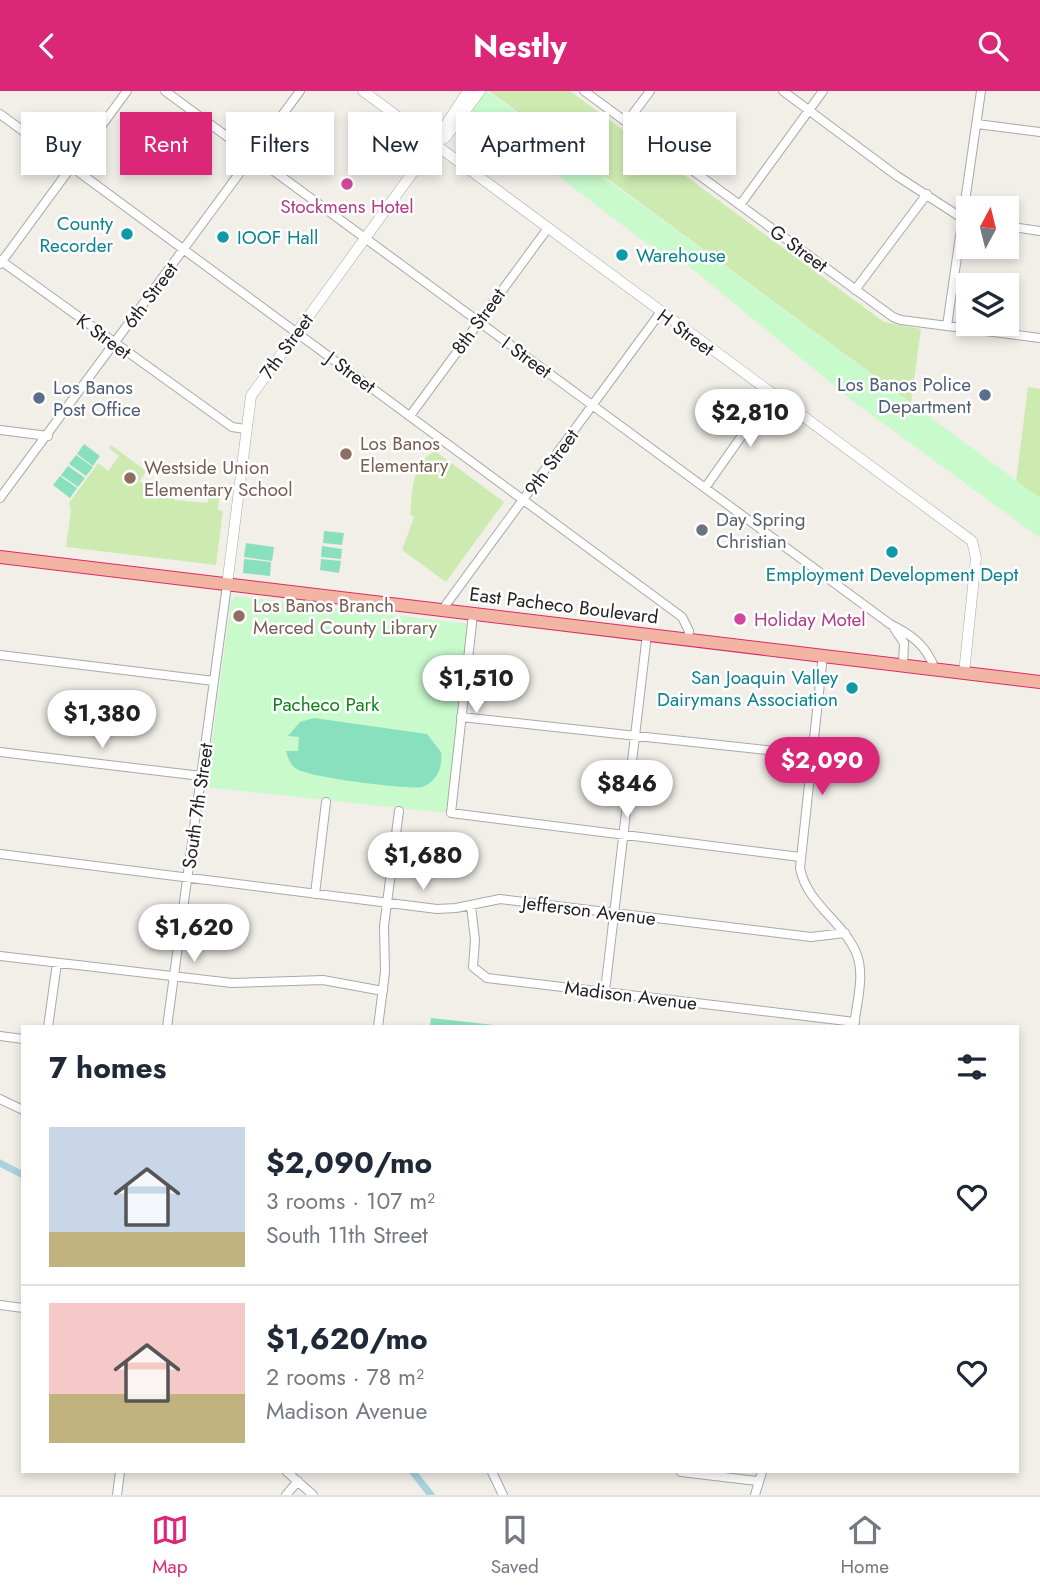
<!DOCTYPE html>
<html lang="en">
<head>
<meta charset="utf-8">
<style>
  :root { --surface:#fff; --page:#f6f6f7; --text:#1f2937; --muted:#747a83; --line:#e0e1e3; --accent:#db2777 }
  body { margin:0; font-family:Jost,sans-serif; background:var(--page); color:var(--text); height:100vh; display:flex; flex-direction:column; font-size:26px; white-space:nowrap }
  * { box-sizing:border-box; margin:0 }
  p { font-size:23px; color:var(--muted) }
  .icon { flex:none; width:38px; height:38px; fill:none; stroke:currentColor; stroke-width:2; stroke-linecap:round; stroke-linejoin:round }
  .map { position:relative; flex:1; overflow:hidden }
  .panel { position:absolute; left:21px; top:934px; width:998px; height:448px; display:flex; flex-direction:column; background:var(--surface); border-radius:0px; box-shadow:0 4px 10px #0003 }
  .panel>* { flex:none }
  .banner { position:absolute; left:21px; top:21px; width:999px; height:63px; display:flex; gap:14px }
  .needle { width:46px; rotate:7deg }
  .fabs { position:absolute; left:956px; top:105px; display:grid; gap:14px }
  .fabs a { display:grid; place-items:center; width:63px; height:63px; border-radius:0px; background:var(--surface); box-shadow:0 4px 10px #0003; font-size:35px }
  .price { position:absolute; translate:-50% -60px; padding:0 16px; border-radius:24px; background:#fff; color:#222; font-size:23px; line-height:46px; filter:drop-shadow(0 2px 4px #0008) }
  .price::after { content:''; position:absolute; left:50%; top:42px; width:21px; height:16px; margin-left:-10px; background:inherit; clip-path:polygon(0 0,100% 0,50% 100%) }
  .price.selected { background:var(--accent); color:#fff }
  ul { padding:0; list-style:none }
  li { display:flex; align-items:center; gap:21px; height:175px; padding:0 28px }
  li+li { border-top:2px solid var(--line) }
  li span { display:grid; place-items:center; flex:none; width:196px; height:140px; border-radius:0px; color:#555 }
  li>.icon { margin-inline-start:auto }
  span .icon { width:84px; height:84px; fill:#fffc; stroke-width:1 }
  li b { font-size:30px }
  h2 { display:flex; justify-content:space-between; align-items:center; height:84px; padding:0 28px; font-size:30px }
  .tag { padding:0 24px; border-radius:0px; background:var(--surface); box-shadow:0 4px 10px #0003; font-size:24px; line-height:63px }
  .tag.selected { background:var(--accent); color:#fff }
  header { display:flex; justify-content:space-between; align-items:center; height:91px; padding:0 28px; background:var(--accent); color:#fff; font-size:32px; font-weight:700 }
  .tab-bar { display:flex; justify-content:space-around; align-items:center; height:98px; border-top:2px solid var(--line); background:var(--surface); font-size:19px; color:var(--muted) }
  .tab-bar a { display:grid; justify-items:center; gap:4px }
  .tab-bar .selected { color:var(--accent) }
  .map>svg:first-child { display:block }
</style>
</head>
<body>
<header><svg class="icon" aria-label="back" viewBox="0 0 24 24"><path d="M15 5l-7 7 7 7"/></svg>Nestly<svg class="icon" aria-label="search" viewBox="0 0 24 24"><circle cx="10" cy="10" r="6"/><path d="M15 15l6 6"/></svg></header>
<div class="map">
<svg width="1040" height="1404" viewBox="0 0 1040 1404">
  <rect width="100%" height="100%" fill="#f2efe9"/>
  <path fill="#cdebb0" d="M489,0h81l314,231 37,7 -10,74z
    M1028,296l12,2v109l-24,-17z
    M111,354l35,26 -6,10 24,18 7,-3v-7h4l-1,11 34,3 2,-12 10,-4 -2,23 5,1 -7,54 -150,-18 5,-37 -2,-7 29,-40 10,8 11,-15 -10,-8z
    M435,360l69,51 -58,80 -44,-32 12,-33 -4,-3c3,-24 1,-50 25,-63z"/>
  <path fill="#c8facc" d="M487,0l553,407v40l-186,-136 -170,-140 -38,-19 -174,-132z
    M235,505l234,28 -23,189 -240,-26 25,-186z"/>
  <path fill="#88e0be" d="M84,353l16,12 -7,10 -16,-12z
    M76,364l17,12 -7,9 -17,-12z
    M68,375l17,12 -7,9 -17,-12z
    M60,385l17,12 -7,10 -17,-13z
    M324,440l20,2 -2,12 -19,-2z
    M246,452l28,4 -2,14 -28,-4z
    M322,455l20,3 -1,10 -20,-2z
    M244,468l27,3 -1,14 -27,-3z
    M321,468l20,2 -2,12 -19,-3z
    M314,627l113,16 14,18c2,15 -4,30 -19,35 -13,3 -115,-10 -125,-18 -7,-4 -9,-11 -11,-18h12l1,-14 -11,-1 12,-14z
    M431,927l81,9h-82z"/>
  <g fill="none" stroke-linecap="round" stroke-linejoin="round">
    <path stroke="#aad3df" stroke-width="7" d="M0,1072l23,12
      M413,1381l18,23"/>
    <defs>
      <path id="minor" d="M165,0l725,533c22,11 36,21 45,45
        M584,0l309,226 8,3 139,18
        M783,0l114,85 68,44
        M0,23l682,503 7,14 -1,8
        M627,31l23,-31
        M977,33l63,8
        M740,114l83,-114
        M1006,135l34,5
        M0,169l232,167 13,2
        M0,173l127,-173
        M855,199l72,-96
        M947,235l34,-235
        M410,325l138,-188
        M0,339l48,6
        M705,397l67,-95
        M0,407l300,-407
        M442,519l218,-297
        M473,523l-22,199 349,44
        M894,537l10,15 -1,22
        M0,564l214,26
        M823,564l-23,213c7,37 44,53 57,87 8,22 -1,50 -3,72
        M461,626l351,38
        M0,661l201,24
        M0,763l437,55 19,-1 44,-9 311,38 34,-4
        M315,803l11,-92
        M471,815l4,34 -2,27 14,11 368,44
        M0,865l232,27 91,-3 60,11
        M605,900l42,-357
        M48,936l9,-64
        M167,936l60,-442
        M378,936l7,-55 -1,-46 15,-115
        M0,945l23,3
        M0,1008l23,11
        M0,1214l23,3
        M287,1381l26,23
        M492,1381l11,23
        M681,1381l76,9
        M117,1404l3,-23
        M286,1404l12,-14
        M755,1404l7,-23"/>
      <path id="tertiary" d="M363,0l609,450 4,17 -12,115
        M435,52l11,-6 34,-46
        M227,494l24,-189 183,-253 34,-52"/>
      <path id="trunk" d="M0,466l1040,125"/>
    </defs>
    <use href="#minor" stroke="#a9a9a9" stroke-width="10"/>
    <use href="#tertiary" stroke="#a9a9a9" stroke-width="11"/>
    <use href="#trunk" stroke="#dc2a67" stroke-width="14"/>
    <use href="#minor" stroke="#fff" stroke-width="8"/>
    <use href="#tertiary" stroke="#fff" stroke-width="10"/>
    <use href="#trunk" stroke="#f2b4a3" stroke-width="12"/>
  </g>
  <g fill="#d1479c" stroke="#fff" stroke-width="2.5">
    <circle cx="347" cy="93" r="7"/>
    <circle cx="740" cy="528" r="7"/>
  </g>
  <g fill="#0f9aa8" stroke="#fff" stroke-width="2.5">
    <circle cx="127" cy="143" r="7"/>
    <circle cx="223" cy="146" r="7"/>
    <circle cx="622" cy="164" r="7"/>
    <circle cx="892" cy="461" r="7"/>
    <circle cx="852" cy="597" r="7"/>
  </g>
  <g fill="#5c6f8a" stroke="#fff" stroke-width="2.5">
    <circle cx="985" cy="304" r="7"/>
    <circle cx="39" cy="307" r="7"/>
  </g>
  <g fill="#8d6e63" stroke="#fff" stroke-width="2.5">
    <circle cx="346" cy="363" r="7"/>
    <circle cx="130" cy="387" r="7"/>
    <circle cx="239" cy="525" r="7"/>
  </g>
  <circle fill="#6b7280" stroke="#fff" stroke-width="2.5" cx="702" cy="439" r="7"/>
  <g text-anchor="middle" stroke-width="5" stroke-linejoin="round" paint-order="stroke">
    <g font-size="19" fill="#b23c85" stroke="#fff">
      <text x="347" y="122">Stockmens Hotel</text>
      <text x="754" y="535" text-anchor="start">Holiday Motel</text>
    </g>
    <g font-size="19" fill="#0d838f" stroke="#fff" text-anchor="end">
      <text x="113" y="139">County<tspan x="113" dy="22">Recorder</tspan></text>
      <text x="237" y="153" text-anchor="start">IOOF Hall</text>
      <text x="636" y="171" text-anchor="start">Warehouse</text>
      <text x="892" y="490" text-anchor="middle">Employment Development Dept</text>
      <text x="838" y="593">San Joaquin Valley<tspan x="838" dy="22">Dairymans Association</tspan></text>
    </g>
    <g font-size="19" fill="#222" stroke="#fff">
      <text transform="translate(799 157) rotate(36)" y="7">G Street</text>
      <text transform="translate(150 204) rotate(-53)" y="7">6th Street</text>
      <text transform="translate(478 230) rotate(-54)" y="7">8th Street</text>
      <text transform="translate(686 241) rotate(36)" y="7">H Street</text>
      <text transform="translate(104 245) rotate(36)" y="7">K Street</text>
      <text transform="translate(286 255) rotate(-54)" y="7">7th Street</text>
      <text transform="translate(527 266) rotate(36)" y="7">I Street</text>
      <text transform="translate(351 281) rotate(36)" y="7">J Street</text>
      <text transform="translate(551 371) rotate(-54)" y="7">9th Street</text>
      <text transform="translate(564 514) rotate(7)" y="7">East Pacheco Boulevard</text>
      <text transform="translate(197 715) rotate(-82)" y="7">South 7th Street</text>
      <text transform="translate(589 819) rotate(7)" y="7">Jefferson Avenue</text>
      <text transform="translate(631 904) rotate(7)" y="7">Madison Avenue</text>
    </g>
    <g font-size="19" fill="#4e5e75" stroke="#fff" text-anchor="end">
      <text x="971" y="300">Los Banos Police<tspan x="971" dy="22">Department</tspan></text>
      <text x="53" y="303" text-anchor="start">Los Banos<tspan x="53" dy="22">Post Office</tspan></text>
    </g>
    <g font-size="19" fill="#785e54" stroke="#fff" text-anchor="start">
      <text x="360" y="359">Los Banos<tspan x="360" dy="22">Elementary</tspan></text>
      <text x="144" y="383">Westside Union<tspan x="144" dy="22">Elementary School</tspan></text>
      <text x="253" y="521">Los Banos Branch<tspan x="253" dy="22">Merced County Library</tspan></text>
    </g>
    <g font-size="19" fill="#5b616d" stroke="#fff" text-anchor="start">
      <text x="716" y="435">Day Spring<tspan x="716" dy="22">Christian</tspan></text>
    </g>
    <g font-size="19" fill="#0c8416" stroke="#fff">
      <text x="326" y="620">Pacheco Park</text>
    </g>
  </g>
</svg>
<div class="fabs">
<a><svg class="needle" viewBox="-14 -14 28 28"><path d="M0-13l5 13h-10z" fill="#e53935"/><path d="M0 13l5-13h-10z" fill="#747a83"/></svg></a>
<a><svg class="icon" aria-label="layers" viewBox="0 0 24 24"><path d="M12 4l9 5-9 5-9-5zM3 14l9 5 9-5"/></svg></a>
</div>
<b class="price" style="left:750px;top:358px">$2,810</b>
<b class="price" style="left:476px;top:624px">$1,510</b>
<b class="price" style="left:102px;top:659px">$1,380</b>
<b class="price selected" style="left:822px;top:706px">$2,090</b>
<b class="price" style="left:627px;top:729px">$846</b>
<b class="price" style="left:423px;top:801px">$1,680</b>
<b class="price" style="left:194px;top:873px">$1,620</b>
<div class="banner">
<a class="tag">Buy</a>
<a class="tag selected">Rent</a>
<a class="tag">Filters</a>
<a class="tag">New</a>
<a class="tag">Apartment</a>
<a class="tag">House</a>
</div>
<section class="panel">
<h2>7 homes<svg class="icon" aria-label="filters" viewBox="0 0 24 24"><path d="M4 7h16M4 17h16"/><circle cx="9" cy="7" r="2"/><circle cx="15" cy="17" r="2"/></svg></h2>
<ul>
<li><span style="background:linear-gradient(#c9d6e8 75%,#c2b280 0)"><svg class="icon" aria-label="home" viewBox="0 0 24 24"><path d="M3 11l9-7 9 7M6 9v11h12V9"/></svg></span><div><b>$2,090/mo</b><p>3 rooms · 107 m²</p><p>South 11th Street</p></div><svg class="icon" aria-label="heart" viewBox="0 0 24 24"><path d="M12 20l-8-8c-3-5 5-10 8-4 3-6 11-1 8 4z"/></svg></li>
<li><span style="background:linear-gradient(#f6c9c9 65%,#c2b280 0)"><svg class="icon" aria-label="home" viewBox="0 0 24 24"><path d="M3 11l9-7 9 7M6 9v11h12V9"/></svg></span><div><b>$1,620/mo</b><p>2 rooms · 78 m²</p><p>Madison Avenue</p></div><svg class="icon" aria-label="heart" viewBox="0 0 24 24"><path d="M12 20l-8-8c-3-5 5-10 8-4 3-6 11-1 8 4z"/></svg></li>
</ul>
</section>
</div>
<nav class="tab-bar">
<a class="selected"><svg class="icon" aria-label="map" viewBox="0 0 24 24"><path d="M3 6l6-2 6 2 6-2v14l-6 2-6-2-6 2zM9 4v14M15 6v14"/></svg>Map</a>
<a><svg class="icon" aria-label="saved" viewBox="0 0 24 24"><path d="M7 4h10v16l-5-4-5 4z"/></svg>Saved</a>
<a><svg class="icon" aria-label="home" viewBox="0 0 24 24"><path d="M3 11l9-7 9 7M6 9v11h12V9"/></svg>Home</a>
</nav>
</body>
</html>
